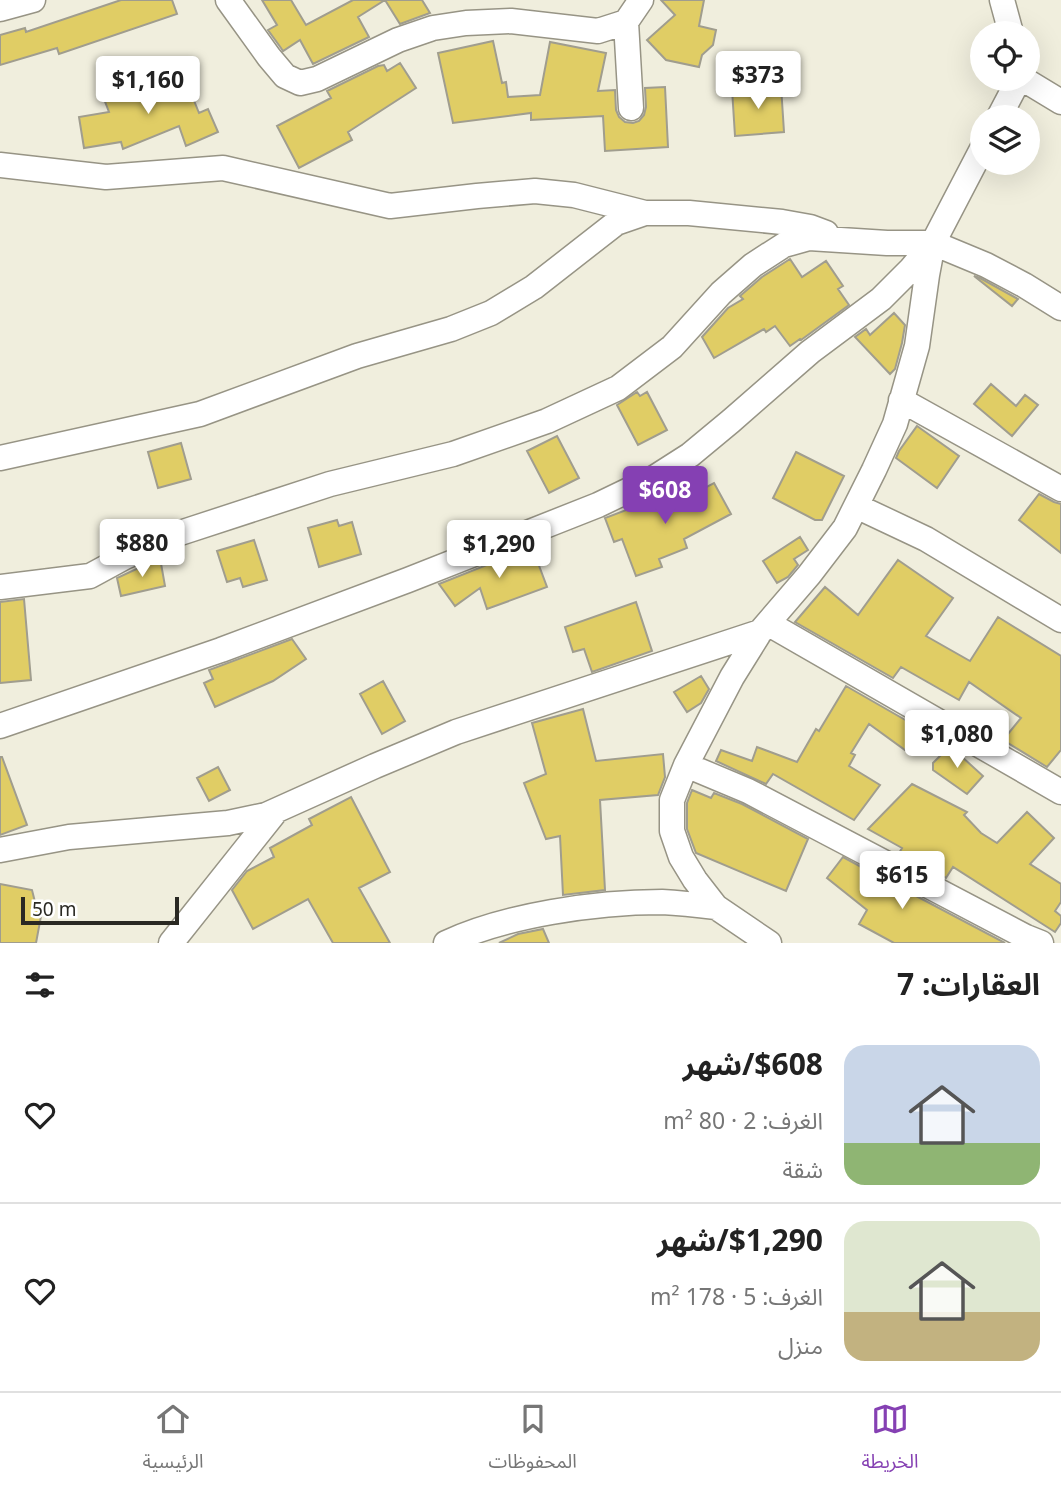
<!DOCTYPE html>
<html lang="ar">
<head>
<meta charset="utf-8">
<style>
  :root { --surface:#fff; --page:#f6f6f6; --text:#222; --muted:#767676; --line:#e0e0e0; --accent:#8540b3 }
  body { margin:0; font-family:"Noto Sans","Noto Sans Arabic",sans-serif; background:var(--page); color:var(--text); direction:rtl; height:100vh; display:flex; flex-direction:column; font-size:26px; white-space:nowrap }
  * { box-sizing:border-box; margin:0 }
  p { font-size:23px; color:var(--muted) }
  .icon { flex:none; width:38px; height:38px; fill:none; stroke:currentColor; stroke-width:2; stroke-linecap:round; stroke-linejoin:round }
  .map { position:relative; height:943px; overflow:hidden; direction:ltr }
  .drawer { display:flex; flex-direction:column; background:var(--surface); flex:1 }
  .drawer>* { flex:none }
  .controls { position:absolute; left:970px; top:21px; display:grid; gap:14px }
  .controls a { display:grid; place-items:center; width:70px; height:70px; border-radius:50%; background:var(--surface); box-shadow:0 7px 28px #0002; font-size:35px }
  .scale { position:absolute; left:21px; bottom:18px; width:158px; box-sizing:border-box; padding-left:7px; border:4px solid #2a2923; border-top:0; font-size:19px; line-height:24px; white-space:nowrap; color:#2a2923; -webkit-text-stroke:5px #fff; paint-order:stroke }
  .price { position:absolute; translate:-50% -60px; padding:0 16px; border-radius:7px; background:#fff; color:#222; font-size:23px; line-height:46px; filter:drop-shadow(0 2px 4px #0008) }
  .price::after { content:''; position:absolute; left:50%; top:42px; width:21px; height:16px; margin-left:-10px; background:inherit; clip-path:polygon(0 0,100% 0,50% 100%) }
  .price.on { background:var(--accent); color:#fff }
  ul { padding:0; list-style:none }
  li { display:flex; align-items:center; gap:21px; height:175px; padding:0 21px }
  li+li { border-top:2px solid var(--line) }
  li span { display:grid; place-items:center; flex:none; width:196px; height:140px; border-radius:21px; color:#555 }
  li>.icon { margin-inline-start:auto }
  span .icon { width:84px; height:84px; fill:#fffc; stroke-width:1 }
  li b { font-size:30px }
  h2 { display:flex; justify-content:space-between; align-items:center; height:84px; padding:0 21px; font-size:30px }
  .dock { display:flex; justify-content:space-around; align-items:center; height:98px; border-top:2px solid var(--line); background:var(--surface); font-size:19px; color:var(--muted) }
  .dock a { display:grid; justify-items:center; gap:4px }
  .dock .on { color:var(--accent) }
  .map>svg:first-child { display:block }
</style>
</head>
<body>
<div class="map">
<svg width="1061" height="943" viewBox="0 0 1061 943">
  <rect width="100%" height="100%" fill="#f0eedd"/>
  <path fill="#e0cd65" stroke="#a09d8e" stroke-width="2" d="M121,0h51l5,14 -118,40 -2,-6 -57,17v-30l25,-7 1,4z
    M262,0h29l15,25 47,-25h69l8,13 -30,11 -15,-24 -27,17 11,20 -56,27 -13,-24 -17,11 -2,-3 -13,-18 9,-5z
    M661,0h43l-5,26 17,4 -3,15 -11,10 -3,12 -33,-7 -19,-20 28,-25z
    M493,41l9,42 4,-1 2,15 32,-2 10,-53 56,11 -8,38 17,-1 1,20 3,7 6,5 8,1 6,-2 5,-6 2,-8 -1,-19 20,-1 3,60 -63,4 -2,-35 -72,4v-7l-78,10 -15,-70z
    M400,63l16,25 -68,44 4,8 -53,28 -22,-42 54,-28 -4,-7 51,-25 6,-1 3,6z
    M183,73l16,40 9,-4 10,23 -32,14 -7,-20 -56,23 -2,-7 -37,6 -5,-31 30,-5 -5,-13 29,-11 1,4z
    M781,86l3,46 -49,4 -3,-47z
    M790,259l12,18 24,-16 17,25 -5,3 11,16 -48,35 -1,-1 -10,7 -15,-20 -9,6 -2,-3 -50,29 -12,-21 26,-29 15,-9 -3,-3 22,-19z
    M974,276l6,2 38,21 -6,7z
    M894,313l11,12 -3,18 -7,26 -5,5 -35,-37 11,-8 4,6z
    M991,384l25,22 9,-11 13,10 -26,31 -38,-32z
    M637,392l3,4 7,-4 20,38 -29,15 -21,-40z
    M917,426l42,30 -22,32 -41,-30 3,-7z
    M557,436l22,42 -30,15 -22,-42z
    M181,443l10,36 -33,9 -10,-36z
    M796,452l48,24 -22,44h-7l-42,-22z
    M714,483l17,31 -47,25 3,9 -28,11 3,8 -26,9 -14,-37 -8,3 -9,-24 69,-26 4,10z
    M1039,494l15,8 7,2v49l-42,-33z
    M337,520l2,6 13,-4 9,32 -42,13 -11,-39z
    M800,537l8,13 -14,9 4,6 -10,12 -11,6 -14,-22z
    M254,540l13,40 -24,7 -3,-9 -13,4 -10,-31z
    M532,547l15,40 -60,22 -7,-21 -25,18 -16,-22z
    M160,558l5,28 -44,10 -4,-18z
    M898,560l55,38 -27,38 44,25 28,-44 63,39v94l-14,17 -44,-27 18,-22 -52,-36 -10,18 -58,-33 -8,11 -98,-56 30,-35 33,28z
    M24,599l7,81 -31,3v-81z
    M636,602l16,49 -60,21 -8,-23 -11,3 -8,-25z
    M292,639l14,20 -33,22 -58,26 -11,-24 9,-4 -4,-9z
    M701,676l8,13 -8,14 -14,9 -13,-20z
    M383,681l22,40 -23,13 -22,-40z
    M846,686l75,43 -16,21 -36,-26 -18,29 4,2 -6,11 31,19 -26,35 -81,-46 -7,10 -50,-23 5,-11 31,11 5,-14 40,15 19,-33 3,2z
    M583,709l13,52 67,-7 2,23 -7,18 -58,5 5,90 -42,5 -3,-59 -14,3 -22,-56 22,-9 -14,-51z
    M950,746l33,30 -16,18 -34,-24v-7z
    M0,757h2l25,68 -27,10z
    M218,767l12,23 -21,11 -12,-23z
    M912,784l55,28 -3,3 17,18 16,10 30,-31 27,26 -24,26 31,20v18l-6,9 6,5v7l-6,9 -102,-65 -7,11 -47,-25 3,-5 -34,-19z
    M692,790l19,8 3,-5 28,11 66,35 -22,52 -90,-38 -9,-24v-26z
    M351,797l39,75 -31,16 31,55h-57l-25,-44 -55,30 -21,-39 15,-19 27,-14 -4,-9 42,-23 -3,-6z
    M843,857l33,18 8,6v-2l121,64h-111l-35,-19 8,-14 -40,-32z
    M0,884l32,6 4,16 6,5 -6,32h-36z
    M543,929l6,14h-50l19,-9z"/>
  <g fill="none" stroke-linecap="round" stroke-linejoin="round">
    <defs>
      <path id="minor" d="M228,0l41,57 16,19 15,7 17,-4 81,-39 35,-12 33,-5 45,-2 87,10 28,-9 15,-22
        M1002,0l9,33
        M0,9l33,-9
        M626,22l5,86
        M1023,79l38,23
        M999,117l20,-38
        M0,165l106,12 117,-9 167,38 87,-10 58,-5 39,4 71,18
        M901,400l160,89
        M0,458l200,-44 157,-58 94,-27 40,-16 43,-26 82,-64 29,-10h44l93,9 28,5 16,6
        M856,506l70,33 135,81
        M0,587l90,-11 35,-19 55,-24 150,-49 123,-30 94,-33 71,-33 54,-41 49,-54 32,-28 31,-20 25,-7 78,5h46l53,22 38,20 37,23
        M769,624l292,168
        M0,726l221,-76 187,-70 190,-75 56,-27 36,-23 41,-34 79,-69 71,-53 30,-30 22,-26
        M686,765l62,26 278,146 15,6
        M0,850l69,-13 159,-14 38,-8 109,-49 81,-34 304,-100
        M171,943l105,-132
        M446,943c60,-28 150,-41 216,-41 18,1 37,3 54,5
        M769,943l-53,-36 -21,-27 -14,-23 -9,-26v-31l14,-35 46,-88 28,-45 49,-57 36,-47 29,-58 21,-46 22,-78 10,-71 6,-32 49,-94"/>
    </defs>
    <use href="#minor" stroke="#979485" stroke-width="27"/>
    <use href="#minor" stroke="#fff" stroke-width="24"/>
  </g>
</svg>
<div class="controls">
<a><svg class="icon" aria-label="locate" viewBox="0 0 24 24"><circle cx="12" cy="12" r="6"/><path d="M12 2v4M12 18v4M2 12h4M18 12h4"/></svg></a>
<a><svg class="icon" aria-label="layers" viewBox="0 0 24 24"><path d="M12 4l9 5-9 5-9-5zM3 14l9 5 9-5"/></svg></a>
</div>
<div class="scale">50 m</div>
<b class="price" style="left:758px;top:111px">$373</b>
<b class="price" style="left:148px;top:116px">$1,160</b>
<b class="price on" style="left:665px;top:526px">$608</b>
<b class="price" style="left:142px;top:579px">$880</b>
<b class="price" style="left:499px;top:580px">$1,290</b>
<b class="price" style="left:957px;top:770px">$1,080</b>
<b class="price" style="left:902px;top:911px">$615</b>
</div>
<section class="drawer">
<h2>العقارات: 7<svg class="icon" aria-label="filters" viewBox="0 0 24 24"><path d="M4 7h16M4 17h16"/><circle cx="9" cy="7" r="2"/><circle cx="15" cy="17" r="2"/></svg></h2>
<ul>
<li><span style="background:linear-gradient(#c9d6e8 70%,#8fb573 0)"><svg class="icon" aria-label="home" viewBox="0 0 24 24"><path d="M3 11l9-7 9 7M6 9v11h12V9"/></svg></span><div><b>$608/شهر</b><p>الغرف: 2 · 80 m²</p><p>شقة</p></div><svg class="icon" aria-label="heart" viewBox="0 0 24 24"><path d="M12 20l-8-8c-3-5 5-10 8-4 3-6 11-1 8 4z"/></svg></li>
<li><span style="background:linear-gradient(#dfe7d0 65%,#c2b280 0)"><svg class="icon" aria-label="home" viewBox="0 0 24 24"><path d="M3 11l9-7 9 7M6 9v11h12V9"/></svg></span><div><b>$1,290/شهر</b><p>الغرف: 5 · 178 m²</p><p>منزل</p></div><svg class="icon" aria-label="heart" viewBox="0 0 24 24"><path d="M12 20l-8-8c-3-5 5-10 8-4 3-6 11-1 8 4z"/></svg></li>
</ul>
</section>
<nav class="dock">
<a class="on"><svg class="icon" aria-label="map" viewBox="0 0 24 24"><path d="M3 6l6-2 6 2 6-2v14l-6 2-6-2-6 2zM9 4v14M15 6v14"/></svg>الخريطة</a>
<a><svg class="icon" aria-label="saved" viewBox="0 0 24 24"><path d="M7 4h10v16l-5-4-5 4z"/></svg>المحفوظات</a>
<a><svg class="icon" aria-label="home" viewBox="0 0 24 24"><path d="M3 11l9-7 9 7M6 9v11h12V9"/></svg>الرئيسية</a>
</nav>
</body>
</html>
